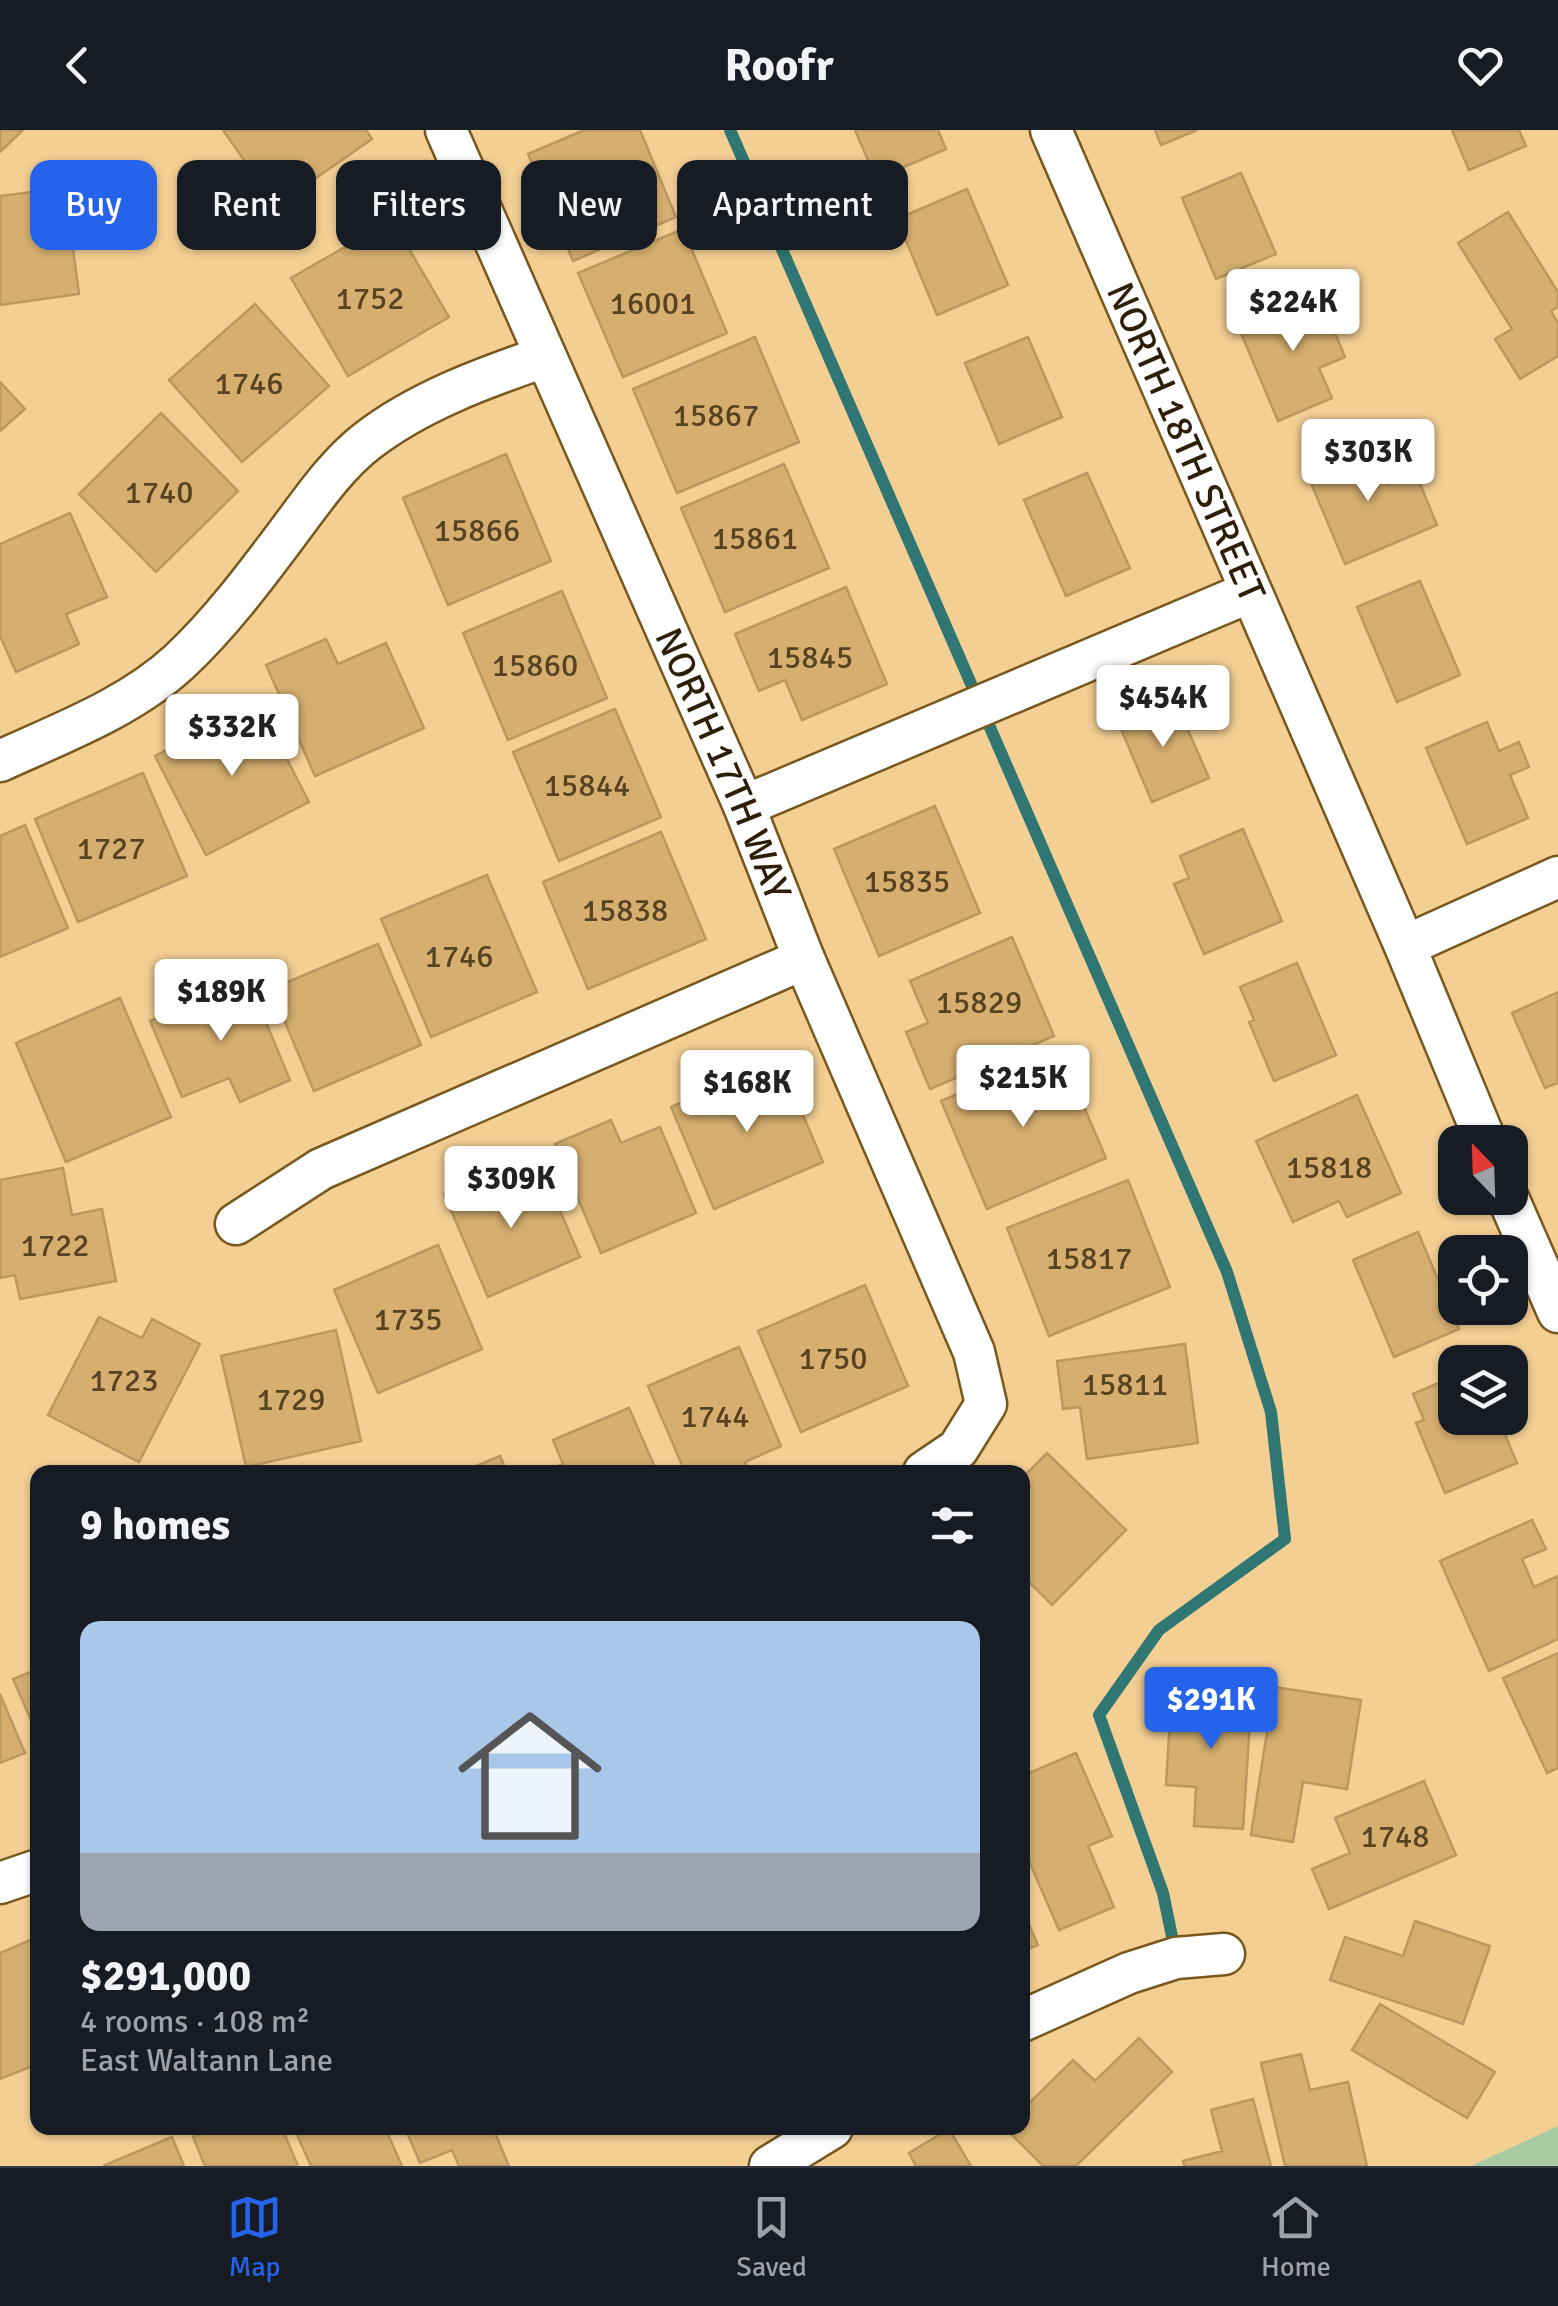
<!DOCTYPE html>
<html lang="en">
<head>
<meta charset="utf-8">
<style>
  :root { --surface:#171b24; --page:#242831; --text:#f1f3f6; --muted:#9ea1a6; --line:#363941; --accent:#2563eb }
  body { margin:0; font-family:Signika,sans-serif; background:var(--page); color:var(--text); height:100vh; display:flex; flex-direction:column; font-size:38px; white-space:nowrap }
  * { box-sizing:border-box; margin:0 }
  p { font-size:32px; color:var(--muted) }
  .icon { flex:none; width:55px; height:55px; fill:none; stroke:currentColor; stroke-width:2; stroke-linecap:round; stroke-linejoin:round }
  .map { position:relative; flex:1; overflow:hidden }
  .side { position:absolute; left:30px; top:1335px; width:1000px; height:670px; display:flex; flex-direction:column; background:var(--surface); border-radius:20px; box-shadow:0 2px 8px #0004 }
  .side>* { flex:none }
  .guide { position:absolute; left:30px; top:30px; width:1000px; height:90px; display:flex; gap:20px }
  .needle { width:65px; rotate:337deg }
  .buttons { position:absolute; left:1438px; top:995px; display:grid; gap:20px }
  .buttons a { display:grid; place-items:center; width:90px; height:90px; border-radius:20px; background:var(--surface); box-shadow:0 2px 8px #0004; font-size:50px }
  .price { position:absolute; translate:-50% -85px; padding:0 22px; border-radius:10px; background:#fff; color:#222; font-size:32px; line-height:65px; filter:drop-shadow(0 2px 5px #0008) }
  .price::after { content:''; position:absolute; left:50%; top:60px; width:30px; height:22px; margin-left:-15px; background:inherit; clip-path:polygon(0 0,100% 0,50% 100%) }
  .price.selected { background:var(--accent); color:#fff }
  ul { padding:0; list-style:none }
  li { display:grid; align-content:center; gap:20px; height:530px; padding:0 50px }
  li+li { border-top:2px solid var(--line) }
  li span { display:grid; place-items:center; height:310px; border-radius:20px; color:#555 }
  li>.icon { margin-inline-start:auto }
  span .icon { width:180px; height:180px; fill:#fffc; stroke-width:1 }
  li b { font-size:42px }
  h2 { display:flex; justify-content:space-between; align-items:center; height:120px; padding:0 50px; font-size:42px }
  .tag { padding:0 35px; border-radius:20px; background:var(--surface); box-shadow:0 2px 8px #0004; font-size:35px; line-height:90px }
  .tag.selected { background:var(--accent); color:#fff }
  header { display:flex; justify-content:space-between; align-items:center; height:130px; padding:0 50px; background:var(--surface); font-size:45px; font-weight:700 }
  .tab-bar { display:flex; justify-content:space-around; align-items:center; height:140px; border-top:2px solid var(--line); background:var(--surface); font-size:28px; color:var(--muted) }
  .tab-bar a { display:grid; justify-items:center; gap:5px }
  .tab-bar .selected { color:var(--accent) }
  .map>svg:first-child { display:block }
</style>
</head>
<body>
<header><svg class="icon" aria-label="back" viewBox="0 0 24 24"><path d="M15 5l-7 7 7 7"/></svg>Roofr<svg class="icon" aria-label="heart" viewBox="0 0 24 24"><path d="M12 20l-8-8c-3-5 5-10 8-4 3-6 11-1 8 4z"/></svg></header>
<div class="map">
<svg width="1558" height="2036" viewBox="0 0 1558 2036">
  <rect width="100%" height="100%" fill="#f3cf94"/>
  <path fill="#a9cba1" d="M1558,1996v40h-87z"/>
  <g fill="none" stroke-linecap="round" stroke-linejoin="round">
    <path stroke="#307672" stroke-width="12" d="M730,0l497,1142 44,140 14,127 -126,91 -60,85 64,178 12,58"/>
  </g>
  <path fill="#d6af70" stroke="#ba985f" stroke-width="2.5" d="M0,0h23l-23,22z
    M223,0h143l6,9 -96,67z
    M584,0h56l36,87 -103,44 -45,-107z
    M855,0h83l8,19 -70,30z
    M1155,0h42l-36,15z
    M1452,0h67l7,16 -57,24z
    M1241,43l35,81 -60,25 -34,-81z
    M65,58l14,106 -79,11v-109z
    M967,59l41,96 -71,30 -40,-96z
    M1508,82l50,80v15l-7,4 7,12v33l-38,23 -25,-40 17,-10 -54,-86z
    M392,90l57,97 -101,59 -57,-98z
    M683,99l44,104 -104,44 -45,-104z
    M1318,162l27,65 -26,11 13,30 -54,23 -40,-95z
    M255,174l74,82 -87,76 -73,-82z
    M755,207l44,105 -122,51 -44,-104z
    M1028,207l34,80 -63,27 -34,-81z
    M0,252l25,27 -25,22z
    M161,283l77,78 -82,81 -77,-78z
    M1370,313l18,42 28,-11 21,51 -92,39 -39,-93z
    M506,324l45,107 -103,44 -45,-107z
    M784,334l45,104 -104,44 -44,-104z
    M1087,343l43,95 -64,28 -42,-96z
    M70,383l37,84 -41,17 13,30 -63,28 -16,-36v-92z
    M1420,451l40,94 -63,27 -40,-95z
    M846,457l41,97 -85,36 -17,-40 -26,11 -24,-57z
    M562,461l45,107 -99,42 -45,-107z
    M326,509l12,25 48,-21 38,85 -109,48 -49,-111z
    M1174,568l35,80 -57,24 -34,-80z
    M258,573l51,99 -103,53 -51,-99z
    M615,579l46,108 -102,44 -46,-109z
    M1487,592l12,29 20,-9 10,25 -19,8 18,43 -61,26 -41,-96z
    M143,643l44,103 -109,46 -43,-103z
    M935,676l45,107 -101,43 -45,-107z
    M25,695l43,103 -68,29v-121z
    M1243,699l39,92 -78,33 -30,-70 15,-6 -9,-22z
    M661,702l45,107 -118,50 -45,-107z
    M487,745l50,117 -106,45 -50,-118z
    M1012,807l42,99 -124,53 -24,-57 22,-9 -18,-42z
    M378,814l43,101 -107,46 -43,-102z
    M1297,833l39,92 -62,26 -25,-59 5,-2 -14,-33z
    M248,849l42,101 -50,22 -11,-24 -47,19 -32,-76z
    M1558,862v91l-13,5 -33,-75z
    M120,868l51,119 -105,45 -50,-119z
    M1060,921l46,107 -119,51 -46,-108z
    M780,931l43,101 -109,47 -43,-102z
    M1357,965l44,98 -54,24 -8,-16 -46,21 -37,-81z
    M611,990l10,23 39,-16 36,86 -95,40 -46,-109z
    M63,1038l9,47 30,-6 14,72 -96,18 -5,-24 -15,3v-98z
    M500,1041l9,23 37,-16 34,79 -92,40 -44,-103z
    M1128,1050l42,107 -121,49 -42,-108z
    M1418,1102l41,97 -65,28 -41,-97z
    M438,1115l44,104 -104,44 -44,-103z
    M865,1155l43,101 -107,46 -43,-101z
    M99,1187l43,21 10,-19 48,25 -61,118 -91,-47z
    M336,1200l25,111 -115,26 -25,-111z
    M1185,1214l13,99 -111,16 -7,-52 -17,2 -6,-48z
    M739,1217l42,99 -36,16 4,10h-64l-37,-86z
    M1455,1246v42h43l19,45 -72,30 -29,-70 8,-3 -11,-26z
    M629,1278l28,64h-114l20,-8 -10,-24z
    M1047,1323l79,77 -74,75 -30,-30v-97z
    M500,1326l7,16h-45z
    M1532,1390l14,29 -24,10 12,28 24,-11v63l-69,32 -49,-110z
    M1558,1523v115l-11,5 -44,-95z
    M38,1539v67l-25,-57z
    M1172,1556l80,5 -9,138 -49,-3 2,-39 -30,-2z
    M1274,1557l87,13 -14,89 -44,-7 -10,60 -42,-7z
    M0,1564l25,59 -25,10z
    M1076,1623l36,83 -24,10 26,61 -55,23 -37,-85v-69z
    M1424,1651l32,74 -127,54 -17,-40 38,-16 -15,-35z
    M1022,1779l16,36 -16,6z
    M1415,1791l75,25 -27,78 -133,-44 15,-43 58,19z
    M35,1808l3,126 -38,15v-126z
    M1380,1874l115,68 -28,46 -115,-68z
    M1139,1908l33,34 -96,94h-33l-38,-38h17v-18l51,-50 22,21z
    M1301,1924l9,36 38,-8 19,84h-82l-24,-103z
    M1253,1969l18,67h-87l-1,-5 39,-10 -11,-41z
    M215,1998h67l16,38h-93l-12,-29z
    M294,1998h91l17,38h-91z
    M405,1998h88l16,38h-50l-7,-16 -32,13z
    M949,1999l22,37h-55l-7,-13z
    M172,2007l12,29h-81z"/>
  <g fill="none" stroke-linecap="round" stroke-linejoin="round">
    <defs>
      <g id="minor">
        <path id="s1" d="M446,0l298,676 60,153 170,393 12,52 -28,45 -34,23"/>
        <path id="s2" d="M1051,0l354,816 81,196"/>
        <path d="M0,631c61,-28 129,-53 179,-99 44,-41 81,-92 117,-140 20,-27 43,-59 70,-80 51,-40 117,-64 178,-85"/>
        <path d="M744,676l506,-214"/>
        <path d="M1405,816l153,-69"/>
        <path d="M1508,1068l50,114"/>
        <path d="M236,1094l85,-55 483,-210"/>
        <path d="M0,1753l38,-13"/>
        <path d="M1022,1891l107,-48 47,-15 48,-4"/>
        <path d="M770,2036l62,-38"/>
      </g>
    </defs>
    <use href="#minor" stroke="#77581d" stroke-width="45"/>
    <use href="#minor" stroke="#fff" stroke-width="40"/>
  </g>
  <g text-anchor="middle" stroke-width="10" stroke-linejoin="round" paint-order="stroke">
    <g font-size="32" fill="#574321">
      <text x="370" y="179">1752</text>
      <text x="653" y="184">16001</text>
      <text x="249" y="264">1746</text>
      <text x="716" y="296">15867</text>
      <text x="159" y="373">1740</text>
      <text x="477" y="411">15866</text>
      <text x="755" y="419">15861</text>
      <text x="810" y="538">15845</text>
      <text x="535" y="546">15860</text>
      <text x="587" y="666">15844</text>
      <text x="111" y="729">1727</text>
      <text x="907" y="762">15835</text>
      <text x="625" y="791">15838</text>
      <text x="459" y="837">1746</text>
      <text x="979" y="883">15829</text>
      <text x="1329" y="1048">15818</text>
      <text x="55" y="1126">1722</text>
      <text x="1089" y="1139">15817</text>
      <text x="408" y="1200">1735</text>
      <text x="833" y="1239">1750</text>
      <text x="124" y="1261">1723</text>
      <text x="1125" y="1265">15811</text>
      <text x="291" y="1280">1729</text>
      <text x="715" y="1297">1744</text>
      <text x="1395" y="1717">1748</text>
    </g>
    <g font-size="38" fill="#2d1f07" stroke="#f3cf94">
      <text dy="13" stroke="none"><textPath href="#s2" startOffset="340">NORTH 18TH STREET</textPath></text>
      <text dy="13" stroke="none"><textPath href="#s1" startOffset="692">NORTH 17TH WAY</textPath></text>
    </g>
  </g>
</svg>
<div class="buttons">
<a><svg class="needle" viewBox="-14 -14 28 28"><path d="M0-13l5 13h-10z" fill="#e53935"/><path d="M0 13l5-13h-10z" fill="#9ea1a6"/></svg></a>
<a><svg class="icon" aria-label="locate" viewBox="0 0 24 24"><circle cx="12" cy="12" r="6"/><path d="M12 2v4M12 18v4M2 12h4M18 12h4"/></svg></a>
<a><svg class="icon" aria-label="layers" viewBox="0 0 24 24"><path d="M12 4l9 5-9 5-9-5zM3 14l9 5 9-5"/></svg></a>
</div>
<b class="price" style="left:1293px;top:224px">$224K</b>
<b class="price" style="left:1368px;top:374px">$303K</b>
<b class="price" style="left:1163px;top:620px">$454K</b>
<b class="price" style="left:232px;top:649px">$332K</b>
<b class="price" style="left:221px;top:914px">$189K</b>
<b class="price" style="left:1023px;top:1000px">$215K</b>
<b class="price" style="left:747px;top:1005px">$168K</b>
<b class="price" style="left:511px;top:1101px">$309K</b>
<b class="price selected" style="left:1211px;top:1622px">$291K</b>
<div class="guide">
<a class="tag selected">Buy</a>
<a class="tag">Rent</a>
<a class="tag">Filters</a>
<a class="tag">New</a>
<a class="tag">Apartment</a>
</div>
<section class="side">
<h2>9 homes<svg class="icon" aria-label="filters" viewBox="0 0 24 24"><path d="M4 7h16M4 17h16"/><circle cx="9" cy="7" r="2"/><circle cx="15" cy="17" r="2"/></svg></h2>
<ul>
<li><span style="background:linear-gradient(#a9c7e8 75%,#9aa5b1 0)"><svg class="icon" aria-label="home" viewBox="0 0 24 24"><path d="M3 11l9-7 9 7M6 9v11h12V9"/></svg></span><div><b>$291,000</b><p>4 rooms · 108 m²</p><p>East Waltann Lane</p></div></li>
</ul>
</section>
</div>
<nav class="tab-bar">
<a class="selected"><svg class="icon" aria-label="map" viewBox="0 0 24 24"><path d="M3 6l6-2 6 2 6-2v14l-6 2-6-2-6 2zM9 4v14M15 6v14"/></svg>Map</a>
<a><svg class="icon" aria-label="saved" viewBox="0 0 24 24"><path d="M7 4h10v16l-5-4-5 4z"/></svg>Saved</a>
<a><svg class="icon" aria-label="home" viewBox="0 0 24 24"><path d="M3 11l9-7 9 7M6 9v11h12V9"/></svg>Home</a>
</nav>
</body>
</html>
